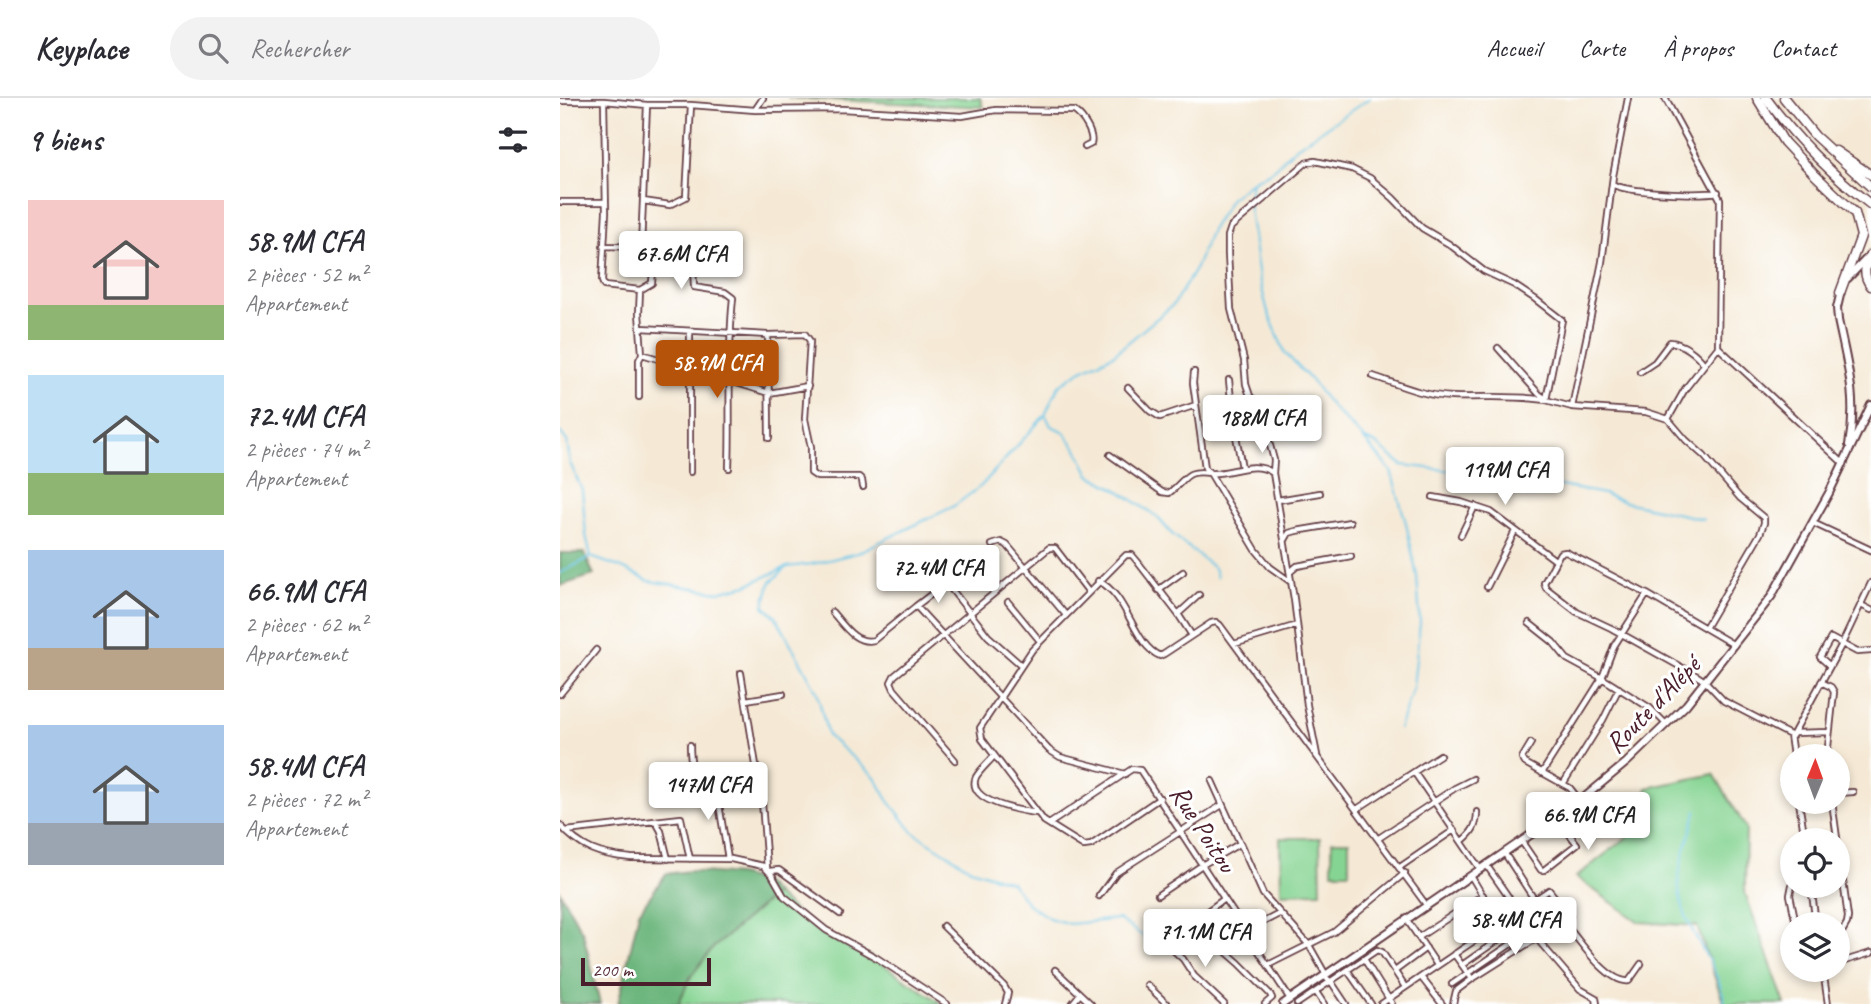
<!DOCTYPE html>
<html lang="fr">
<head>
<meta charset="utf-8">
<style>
  :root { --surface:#fff; --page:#f2f2f3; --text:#2b2b33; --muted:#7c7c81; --line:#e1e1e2; --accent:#b45309 }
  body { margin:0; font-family:Caveat,sans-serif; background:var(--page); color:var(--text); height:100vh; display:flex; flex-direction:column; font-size:26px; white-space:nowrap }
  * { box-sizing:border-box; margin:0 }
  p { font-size:23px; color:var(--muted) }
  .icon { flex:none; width:38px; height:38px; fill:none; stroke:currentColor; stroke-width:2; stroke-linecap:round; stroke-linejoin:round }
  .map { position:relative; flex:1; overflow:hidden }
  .details { display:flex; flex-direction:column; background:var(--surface); width:560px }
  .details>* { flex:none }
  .needle { width:46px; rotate:1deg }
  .tools { position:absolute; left:1220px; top:646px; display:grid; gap:14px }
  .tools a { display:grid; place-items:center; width:70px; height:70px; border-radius:50%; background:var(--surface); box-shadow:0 4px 10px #0003; font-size:35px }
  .scale { position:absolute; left:21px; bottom:18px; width:130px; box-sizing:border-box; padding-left:7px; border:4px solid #4a1f2b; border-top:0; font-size:19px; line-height:24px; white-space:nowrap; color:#4a1f2b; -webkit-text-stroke:5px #fff; paint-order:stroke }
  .price { position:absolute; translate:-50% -60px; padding:0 16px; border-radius:7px; background:#fff; color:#222; font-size:23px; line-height:46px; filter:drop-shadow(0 2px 4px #0008) }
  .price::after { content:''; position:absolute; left:50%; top:42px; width:21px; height:16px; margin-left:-10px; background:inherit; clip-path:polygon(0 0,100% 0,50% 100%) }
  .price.on { background:var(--accent); color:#fff }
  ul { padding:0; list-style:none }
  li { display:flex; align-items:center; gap:21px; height:175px; padding:0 28px }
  li span { display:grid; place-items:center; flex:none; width:196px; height:140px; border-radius:0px; color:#555 }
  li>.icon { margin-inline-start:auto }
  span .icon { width:84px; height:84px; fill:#fffc; stroke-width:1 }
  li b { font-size:30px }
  h2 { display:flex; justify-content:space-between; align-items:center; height:84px; padding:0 28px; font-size:30px }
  header { display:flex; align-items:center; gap:42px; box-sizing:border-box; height:98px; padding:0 35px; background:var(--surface); border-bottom:2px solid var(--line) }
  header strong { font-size:33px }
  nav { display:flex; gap:38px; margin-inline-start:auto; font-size:24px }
  .search { width:490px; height:63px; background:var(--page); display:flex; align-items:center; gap:18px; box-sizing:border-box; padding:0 24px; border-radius:38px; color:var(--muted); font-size:26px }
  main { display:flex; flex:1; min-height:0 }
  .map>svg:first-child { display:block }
</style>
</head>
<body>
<header>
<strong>Keyplace</strong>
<div class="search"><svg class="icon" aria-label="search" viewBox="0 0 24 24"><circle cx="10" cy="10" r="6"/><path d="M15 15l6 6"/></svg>Rechercher</div>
<nav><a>Accueil</a><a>Carte</a><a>À propos</a><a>Contact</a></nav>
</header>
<main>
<section class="details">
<h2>9 biens<svg class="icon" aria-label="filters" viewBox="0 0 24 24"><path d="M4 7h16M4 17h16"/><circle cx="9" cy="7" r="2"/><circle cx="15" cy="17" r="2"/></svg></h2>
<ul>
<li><span style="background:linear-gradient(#f6c9c9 75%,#8fb573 0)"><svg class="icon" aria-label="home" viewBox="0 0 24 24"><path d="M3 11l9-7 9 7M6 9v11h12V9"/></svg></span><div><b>58.9M CFA</b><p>2 pièces · 52 m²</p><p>Appartement</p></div></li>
<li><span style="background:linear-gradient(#bfe0f5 70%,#8fb573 0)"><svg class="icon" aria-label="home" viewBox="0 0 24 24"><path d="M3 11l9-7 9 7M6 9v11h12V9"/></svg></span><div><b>72.4M CFA</b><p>2 pièces · 74 m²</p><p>Appartement</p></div></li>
<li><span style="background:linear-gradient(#a9c7e8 70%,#b9a48a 0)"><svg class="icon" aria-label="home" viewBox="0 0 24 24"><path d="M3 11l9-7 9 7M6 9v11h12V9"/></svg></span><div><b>66.9M CFA</b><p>2 pièces · 62 m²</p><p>Appartement</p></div></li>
<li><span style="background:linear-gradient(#a9c7e8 70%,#9aa5b1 0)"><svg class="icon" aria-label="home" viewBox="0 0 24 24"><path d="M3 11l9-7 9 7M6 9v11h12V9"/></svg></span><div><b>58.4M CFA</b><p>2 pièces · 72 m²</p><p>Appartement</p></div></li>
</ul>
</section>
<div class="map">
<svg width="1311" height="906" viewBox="0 0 1311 906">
  <rect width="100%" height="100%" fill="#fff"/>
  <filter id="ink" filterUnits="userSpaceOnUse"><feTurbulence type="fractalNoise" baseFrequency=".0143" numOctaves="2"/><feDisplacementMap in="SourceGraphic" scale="14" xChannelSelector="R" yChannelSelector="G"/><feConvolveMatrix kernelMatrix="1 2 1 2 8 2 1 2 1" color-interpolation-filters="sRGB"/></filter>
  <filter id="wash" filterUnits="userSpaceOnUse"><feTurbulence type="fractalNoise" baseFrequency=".00686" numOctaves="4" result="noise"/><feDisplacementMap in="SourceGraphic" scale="28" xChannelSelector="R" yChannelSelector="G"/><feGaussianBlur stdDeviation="1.57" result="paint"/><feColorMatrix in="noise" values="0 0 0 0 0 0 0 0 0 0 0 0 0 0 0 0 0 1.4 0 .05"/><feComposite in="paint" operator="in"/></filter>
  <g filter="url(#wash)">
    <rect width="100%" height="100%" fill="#f5e9d5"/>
    <path fill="#86d493" stroke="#687a5f" stroke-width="2" d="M228,0h192l3,9z
      M1154,676l32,54 -1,65 40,111h-61l-27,-78 -58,-4 -63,-45 64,-50 7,-39z
      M720,740h40l1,54 -40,1z
      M772,743h17v31h-17z
      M215,796l41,36 54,26 73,48h-265l13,-28 22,-28z"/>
    <path fill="#6cb67d" stroke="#5b6a54" stroke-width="2" d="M0,455h24l10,22 -34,11z
      M130,773l49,4 24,7 12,12 -62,54 -22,28 -13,28h-60l21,-92 27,-38z
      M0,794l23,41 17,71h-40z"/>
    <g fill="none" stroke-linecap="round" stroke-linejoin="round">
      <path stroke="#69c5e7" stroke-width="2" d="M692,83l-4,21 11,76 9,34 17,41 25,26 22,28 31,31 28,33 15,52 11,53 3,47 -7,64 -14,42
        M486,318l5,10 12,5 15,20 12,24 31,17 36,25 15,17 42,34 3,10
        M0,334l7,9 3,22 12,27 4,45 5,22
        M805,341l11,5 26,21 121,14 81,15 21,8 78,17
        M225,471l-15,14 -6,23 12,11 41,75 11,44 47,41 13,23 25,32 58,37 40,13 17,22 21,14 21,6 48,-5 41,28
        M0,475l31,-16 31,11 27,13 69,11 29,-7 40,-18 25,-3 45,-11 97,-47 27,-20 47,-52 17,-19 14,-30 21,-14 33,-16 61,-51 22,-36 14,-36 21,-34 21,-17 18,-9 25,-24 75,-50
        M1136,713c-4,23 -20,55 -17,79 5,41 39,72 46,114"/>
    </g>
  </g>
  <g filter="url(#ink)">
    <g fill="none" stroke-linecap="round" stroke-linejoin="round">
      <defs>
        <path id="street" d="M1105,0l55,101 -2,148 126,117
          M0,3h44l43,4h44l64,5 8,-12
          M44,3l2,111 -4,69 2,5 36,4 -1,23 3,41 127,39 39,-7
          M195,12l87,-1 120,7 34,-6 78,1c9,6 20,23 17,33l-6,3
          M1052,86c15,9 88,11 106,8
          M83,103l27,4 16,-8 5,-92
          M0,104h45
          M95,146l70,-1
          M132,146l2,43 31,5 8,6c-6,57 -2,113 -4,170
          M43,148l38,1
          M80,192l12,-7 3,-39 -14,3 6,-142
          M81,230l127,7 1,103
          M130,233v141
          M208,237l37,-1 5,7 -5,78 6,28v26l6,4h42l3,3 1,7
          M938,250l41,46 7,5
          M634,274l-1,11 12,85 5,5c20,2 44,-14 63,0
          M1080,274l15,-10 15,-20c13,1 27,12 34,22
          M813,278c26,9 51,20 79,21 33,1 60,-2 94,3
          M669,282l4,40 9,48
          M568,290l22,23 10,6 36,-12
          M79,299v-37l3,-6
          M1012,309l30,-145 11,-86 15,-78
          M1108,321l17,-30 33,-42
          M550,357l52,37 7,1c18,-14 16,-24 41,-20l46,77 14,17 21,15
          M873,399l28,5 30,10 64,48
          M718,402l42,-7
          M1253,425l58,27
          M901,437l14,-29
          M725,442l4,-7 7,-2 54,-9
          M432,447l9,-3 6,3 58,69
          M377,473l51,65 33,29
          M730,474l7,-6 54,-10
          M538,483c30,13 35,64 62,75l4,-2 47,-31 5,-1 4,3 207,281
          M927,489l28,-56
          M598,492l25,-18
          M1087,496l-33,52 -12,32 48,30 16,16
          M448,504l32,39
          M1301,507l10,5
          M356,508l30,-23
          M272,514c11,12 23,33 42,28l42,-34 133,144 11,7 65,17
          M618,516l21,-19
          M969,525l24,19 14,17 35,19 -60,95
          M674,546l63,-19
          M1174,547l-87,-51 -81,-42 -6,1 -16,30 2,5 31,24 34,16 86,48 8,5 19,20 68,35 50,-92 29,-61
          M1270,568l-10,-9 11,-19 26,14 14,-1
          M181,575l21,129 5,66
          M1261,584l10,5 3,5 -7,64
          M0,596l36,-44
          M186,602l37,-6
          M1235,635l34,-1
          M1230,637l3,21
          M971,645l-9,15 3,5 45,25 10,13
          M130,647c0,16 1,28 17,35l50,-7
          M757,657l-10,-50 -13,-106 -21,-126 1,-13 -15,-55 -9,-9 -4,-12 -2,-24 -13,-51 -3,-55v-18l3,-9 75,-64 9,-2 37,8 18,9 23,20 29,30 27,16 35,27 30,14 21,14 27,21 -16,80 26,7 74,5 22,7 18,21 18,16 36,42 24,20v5l-4,11 -55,94
          M434,658c-5,6 -14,14 -18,21 -11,25 46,34 61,36
          M395,662l-61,-71 -3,-7 3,-6 155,-128h6l33,43
          M854,674l66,97
          M155,682l13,79
          M652,683l51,113 46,51 17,30
          M1003,686l40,-64 16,-32
          M1278,695l15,-1
          M600,700l-69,47 -7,1 -40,-25 -62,-82 -2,-11 52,-78 94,-95h6l5,6 41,53 13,20
          M1239,704l6,38
          M1272,704l16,115 -1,6 -9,16
          M1012,709l21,22
          M797,711l83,-54
          M1019,716l9,-7 17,18
          M96,724l5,9 7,28
          M489,726l83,-55 8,1 150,229
          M0,727c21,24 40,30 71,33l100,1 32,7 9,9 12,21 42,34 51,28 70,46
          M6,733l115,-13 9,41
          M819,740l76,-50 18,-9
          M902,743c10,-8 15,-15 15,-29
          M962,744l19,28h3l33,-26 -20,-26
          M945,756l29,45
          M840,769l54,-37
          M209,773l10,-1 61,44
          M911,778l28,47
          M1232,787l-2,10 6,29
          M1251,788l5,38
          M598,797l44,-30 37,-21
          M539,798l17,-23 106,-68
          M664,801l-32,23 47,41 31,31 2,4 -7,6
          M847,822l30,45
          M632,824l-14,14 -8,11 13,12 11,17 30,28
          M1005,825c13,16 43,61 64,58l12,-17
          M383,828l61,60 4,7 -3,11
          M686,833l33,-17
          M859,839l64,-42
          M978,842l42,49 16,9 1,6
          M894,856l18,25 65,-41 -50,-72
          M804,861l28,45
          M1278,865l33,-10
          M708,867l66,-33 71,-59
          M902,867l95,-66
          M495,872l36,34
          M1263,872l5,34
          M788,873l23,33
          M835,873l31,-23
          M764,878l8,7 14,21
          M861,879l21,27
          M892,886l112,-76
          M587,887l20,19
          M756,894l8,12
          M512,906l8,-10
          M737,906l80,-54 5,2 23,35
          M821,906l168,-114 21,26 -8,9 -23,15
          M893,906l3,-13 16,-12"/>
        <path id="secondary" d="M1288,180l21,-22
          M1281,193l-4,17 1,12c9,44 20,79 11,125
          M723,906l297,-203 47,-39 59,-57 85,-108 58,-104 42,-88"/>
        <path id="highway" d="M1197,0l27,44 31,33 40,38 6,23 -21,57
          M1206,0c30,41 64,75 105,107
          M1224,0l31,38 56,51
          M1276,53l35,24
          M1311,156c-6,11 -9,21 0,32"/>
      </defs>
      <use href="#street" stroke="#643d44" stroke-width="8"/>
      <use href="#secondary" stroke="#643d44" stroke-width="10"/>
      <use href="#highway" stroke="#643d44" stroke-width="11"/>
      <use href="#street" stroke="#fff" stroke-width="4.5"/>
      <use href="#secondary" stroke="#fff" stroke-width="6"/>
      <use href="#highway" stroke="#fff" stroke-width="8"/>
    </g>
  </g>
  <g text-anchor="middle" stroke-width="6" stroke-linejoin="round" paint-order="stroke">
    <g font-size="28" fill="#4a1f2b" stroke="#fff">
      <text transform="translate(1092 606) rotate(-46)" y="10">Route d'Alépé</text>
      <text transform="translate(644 730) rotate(57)" y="10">Rue Poitou</text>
    </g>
  </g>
</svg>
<div class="tools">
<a><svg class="needle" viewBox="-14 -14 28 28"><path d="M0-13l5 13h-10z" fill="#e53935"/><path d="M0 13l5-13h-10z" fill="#7c7c81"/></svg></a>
<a><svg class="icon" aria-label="locate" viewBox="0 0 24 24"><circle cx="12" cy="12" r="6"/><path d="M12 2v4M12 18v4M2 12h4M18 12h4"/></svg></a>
<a><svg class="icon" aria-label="layers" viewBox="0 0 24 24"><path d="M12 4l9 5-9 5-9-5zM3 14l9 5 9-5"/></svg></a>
</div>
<div class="scale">200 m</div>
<b class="price" style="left:121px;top:193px">67.6M CFA</b>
<b class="price on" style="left:157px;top:302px">58.9M CFA</b>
<b class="price" style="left:702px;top:357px">188M CFA</b>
<b class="price" style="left:945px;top:409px">119M CFA</b>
<b class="price" style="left:378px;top:507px">72.4M CFA</b>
<b class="price" style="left:148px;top:724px">147M CFA</b>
<b class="price" style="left:1028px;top:754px">66.9M CFA</b>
<b class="price" style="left:955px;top:859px">58.4M CFA</b>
<b class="price" style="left:645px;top:871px">71.1M CFA</b>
</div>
</main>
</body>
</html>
